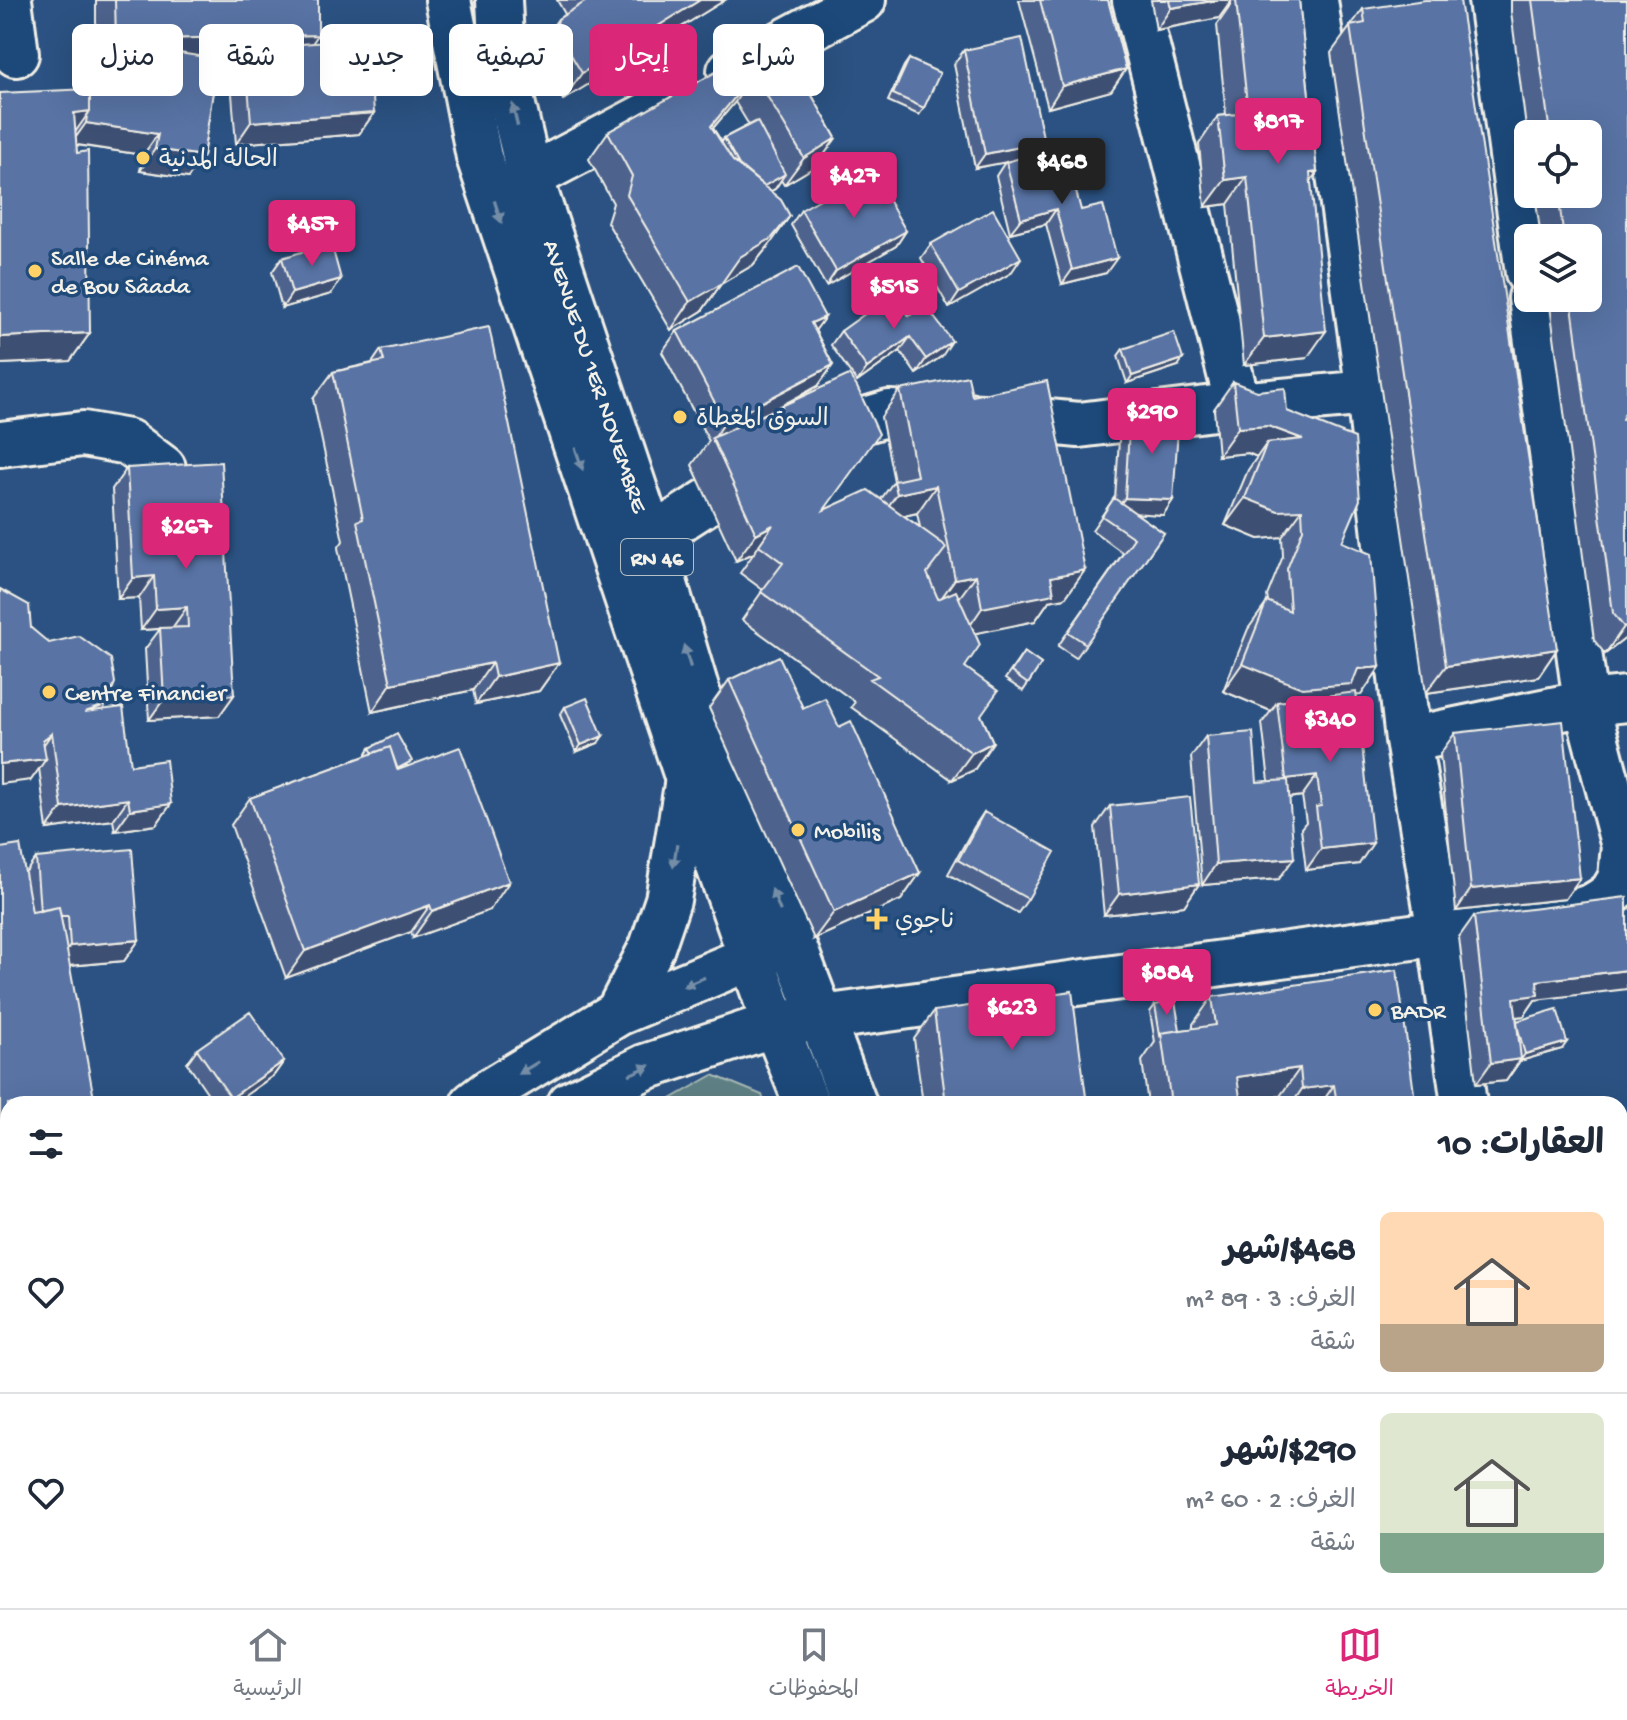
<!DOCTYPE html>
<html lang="ar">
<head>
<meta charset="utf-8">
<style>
  :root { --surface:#fff; --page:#f6f6f7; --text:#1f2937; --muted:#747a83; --line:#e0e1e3; --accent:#db2777 }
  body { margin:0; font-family:"Gochi Hand","Playpen Sans Arabic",sans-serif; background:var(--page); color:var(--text); direction:rtl; height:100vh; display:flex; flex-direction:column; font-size:30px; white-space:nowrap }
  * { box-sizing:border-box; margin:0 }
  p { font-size:26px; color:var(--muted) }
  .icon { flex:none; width:44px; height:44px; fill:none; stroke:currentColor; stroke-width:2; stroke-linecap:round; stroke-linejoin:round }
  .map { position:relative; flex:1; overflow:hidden; direction:ltr }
  .details { position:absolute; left:0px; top:1096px; width:1628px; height:512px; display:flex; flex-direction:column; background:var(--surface); border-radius:24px 24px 0 0; box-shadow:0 8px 32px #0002; direction:rtl }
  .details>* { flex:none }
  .top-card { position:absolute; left:24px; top:24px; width:800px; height:72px; direction:rtl; display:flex; gap:16px }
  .buttons { position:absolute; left:1514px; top:120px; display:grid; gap:16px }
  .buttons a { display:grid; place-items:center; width:88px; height:88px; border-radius:12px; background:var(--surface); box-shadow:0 8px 32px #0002; font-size:40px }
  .price { position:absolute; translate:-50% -68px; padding:0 18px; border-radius:8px; background:var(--accent); color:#fff; font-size:26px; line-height:52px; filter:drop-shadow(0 2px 4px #0008) }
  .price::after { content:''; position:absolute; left:50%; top:48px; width:24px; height:18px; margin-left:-12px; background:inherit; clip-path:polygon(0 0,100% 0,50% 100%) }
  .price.current { background:#222; color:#fff }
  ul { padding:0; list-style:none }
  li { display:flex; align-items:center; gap:24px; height:200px; padding:0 24px }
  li+li { border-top:2px solid var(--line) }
  li span { display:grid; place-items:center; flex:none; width:224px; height:160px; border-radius:12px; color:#555 }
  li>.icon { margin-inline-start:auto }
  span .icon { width:96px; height:96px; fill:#fffc; stroke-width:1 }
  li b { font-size:34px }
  h2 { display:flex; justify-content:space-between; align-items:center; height:96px; padding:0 24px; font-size:34px }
  .tag { padding:0 28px; border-radius:12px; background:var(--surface); box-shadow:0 8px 32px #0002; font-size:28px; line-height:72px }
  .tag.current { background:var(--accent); color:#fff }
  .tabs { display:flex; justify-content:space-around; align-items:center; height:112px; border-top:2px solid var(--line); background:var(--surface); font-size:22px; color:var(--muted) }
  .tabs a { display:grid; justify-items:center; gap:4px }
  .tabs .current { color:var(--accent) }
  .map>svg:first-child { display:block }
</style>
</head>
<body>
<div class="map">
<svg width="1627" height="1608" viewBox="0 0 1627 1608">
  <rect width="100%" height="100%" fill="#2b5282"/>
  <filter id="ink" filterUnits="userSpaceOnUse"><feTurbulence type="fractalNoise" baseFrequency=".0125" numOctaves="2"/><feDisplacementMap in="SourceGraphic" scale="16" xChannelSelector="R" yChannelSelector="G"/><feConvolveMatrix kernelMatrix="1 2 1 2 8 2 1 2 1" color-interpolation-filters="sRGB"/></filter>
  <g filter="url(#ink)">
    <path fill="#5e8185" stroke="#a9b9b6" stroke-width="2" d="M713,1075l49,20 3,9h-103z
      M252,1600h176l1,8h-178z"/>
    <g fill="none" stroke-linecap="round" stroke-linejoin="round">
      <defs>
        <path id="minor" d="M9,0l7,54
          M1135,0l103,405 131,-12
          M1315,0l54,393 39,347 32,192 24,172
          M1491,0l37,273
          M730,71l133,-71
          M530,177l125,-66
          M0,444l83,-10 45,8 35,26
          M651,538l84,-54 107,-57 47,-14 118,5 72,7 159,-20
          M1408,740l178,-37 41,-4
          M786,1023l764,-105 23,-5 20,-7 10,-6 9,-7 9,-15 3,-32 -38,-143 -55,-405
          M622,1600l1,8
          M1534,1600l1,8"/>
        <path id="tertiary" d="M0,1567l9,41
          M62,1600l2,8"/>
        <path id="secondary" d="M618,1013l34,-66 16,-47 20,-121
          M473,1104l17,-13 128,-78 134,-56 35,-12
          M570,1104l75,-37 130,-43
          M149,1608l2,-8
          M205,1608l2,-8"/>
        <g id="primary">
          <path d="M448,0l31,157 209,622 87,245 32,80"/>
          <path id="s1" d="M499,0l3,60 28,117 121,361 47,157 156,409"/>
          <path d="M1005,1600l3,8"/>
          <path d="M1048,1600l3,8"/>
        </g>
      </defs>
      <use href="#minor" stroke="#f4f1e8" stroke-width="50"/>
      <use href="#tertiary" stroke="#f4f1e8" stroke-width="50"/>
      <use href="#secondary" stroke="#f4f1e8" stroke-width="50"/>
      <use href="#primary" stroke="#f4f1e8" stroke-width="50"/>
      <use href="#minor" stroke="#1f4a7a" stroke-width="44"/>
      <use href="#tertiary" stroke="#1f4a7a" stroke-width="44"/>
      <use href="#secondary" stroke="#1f4a7a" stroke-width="44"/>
      <use href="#primary" stroke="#1f4a7a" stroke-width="44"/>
    </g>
    <path fill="#4d638d" stroke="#f4f1e8" stroke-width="2" fill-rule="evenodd" d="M96,0h222l-6,43 62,70 -15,21 -123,10 -6,-75 4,-5h-17l-14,92 -15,22 -48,-7 3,-16 -67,-10 14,188 -20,28 -70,3 79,-274 4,-29 13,-18z
      M557,0h168l-162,100 -27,-43 2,-10 20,-28 7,-5z
      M1019,0h89l18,69 -15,22 -63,17z
      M1151,0h148l18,172 -7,9 -3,177 -63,7 -16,-161 -23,3 -6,-63 19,-28 8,-1 -9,-90 14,-20v-3l-12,16 -63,12z
      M1511,0h116v637l-22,17 -11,-14 -45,-342h39v-60h-47l-6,-44h53v-60h-60v9l-17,-131z
      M1363,9l194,640 -19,28 -112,16 -95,-640z
      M779,37l57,101 -20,28 -32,19 -3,-5 -6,9 -5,2 1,52 -18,22 -32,19 -19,27 -31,19 -64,-108 6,-19 -24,-44 19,-27zM735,102l14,23 -25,13 -2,4 -9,-14z
      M964,50l80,92 -8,12 45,56 25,63 -44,11 -16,-60 -36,9 -14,-57 9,-14 -30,6 -21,-104z
      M909,59l15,49 -5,7 -31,-14 16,-35z
      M801,210l105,21 -10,15 -70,40 -35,-61z
      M931,244l80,29 -62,35 -28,-50z
      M282,258l49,36 -49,14 -10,-36z
      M909,316l33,40 -26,18 -16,-23 -43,31 -26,-37 10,-14z
      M825,317l-10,13 18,35 -15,21 -38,21 45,103 56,-11 13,-18 -13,-64 19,-27 72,6 113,174 -20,28 -16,3 -14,20 -60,12 -10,34 16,48 12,27 -19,28 -22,10 -101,-73 4,-5 -113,-82 21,-30 -23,-17 14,-20 -18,8 -44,-96 17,-24 -47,-89 15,-21zM917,513l3,14 -16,-11z
      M1123,349l55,17 -51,17 -9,-27z
      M381,350l178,313 -20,28 -63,13 -3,-14 -101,22 -34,-164 5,-7 -30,-142 20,-27 39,-9z
      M1233,382l54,29 55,131 38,125 -19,28h-5l3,169 -53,6 -5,-42 5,-6 -4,-26 -13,2 -10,81 -77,6 -11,-128 15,-21 51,46 12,-1 -7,-58 9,-12 -48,-20 25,-62 20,-28 -1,-5 16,-40 -1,-19 -23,2 -34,-14 23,-55 9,-13 -9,-4 -30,3 -4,-47z
      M1130,412l43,88 -10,15 -28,-2 29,20 -88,125 -18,-12 65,-93 -31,-23 22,-32 1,1 5,-73z
      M127,468l107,227 -15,21 -70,4 -4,-71 15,-20 -19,1 -2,-32 -21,1 -6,-110z
      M31,628l75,77 -3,5 28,55 40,39 -15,21 -41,6 -2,-11 -66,9 -8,-61 -8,12z
      M1024,652l17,12 -18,27 -18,-12z
      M729,680l110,47 81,146 -19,27 -87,39 -105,-231z
      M565,707l33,36 -22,9 -16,-37z
      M1455,733l125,145 -15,21 -109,12 -16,-157z
      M370,748l38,18 82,144 -77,28 -2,-6 -125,46 -55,-153 19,-27 115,-42z
      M1110,806l89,78 -15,22 -80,9 -9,-88z
      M984,812l44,87 -10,14 -70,-39 26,-47z
      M0,848l25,25 11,-15 103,82 -15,21 -54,5 -62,138v257l-7,-43 2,-2h-2l-1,-4z
      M1474,916l61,84 -11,16 -8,1 1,4 45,28 -42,12 -14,20 -30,3 -17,-147z
      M1212,997l203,103 -3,4h-131l-1,-8 -40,5 1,3h-93l-6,-43 13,-19 -5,-30 5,-7 25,25 13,-1v-5z
      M934,1011l153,93h-164l-9,-65z
      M197,1049l87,12 -10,14 -41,29h-18l-28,-41z
      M431,1600h137v8h-137z
      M1059,1600h137v8h-101v-3h-36z
      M1567,1600h53l7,8h-60z"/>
    <path fill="#3e5073" stroke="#f4f1e8" stroke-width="2" d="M700,0h25l-162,100 19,-27z
      M1218,0h14l-13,18 -63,12 15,-22z
      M318,35l-19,27 -54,-14 -11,16 -137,4 19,-28z
      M1126,69l-15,22 -63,17 14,-22z
      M754,74l-19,28 -43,51 19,-27z
      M90,111l-19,27 3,-25z
      M374,113l-15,21 -123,10 15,-22z
      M86,123l72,11 -15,21 -72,-11z
      M836,138l-20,28 -32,19 20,-27z
      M1044,142l-10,15 -59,11 10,-14z
      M155,149l48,7 -15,22 -48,-7z
      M1317,172l-19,27 12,-26z
      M785,174l-10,15 -32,17 10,-14z
      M1247,177l-19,27 -23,3 20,-27z
      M1056,209l-10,15 -36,9 11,-14z
      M790,216l-19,27 -18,22 -32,19 -19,27 -31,19 19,-28 50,-45z
      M906,231l-10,15 -70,40 10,-15z
      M1021,258l-10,15 -62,35 10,-15z
      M1117,258l-11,15 -44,11 10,-14z
      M341,279l-10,15 -49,14 10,-15z
      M825,317l-15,21 1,-15z
      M1326,331l-19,27 -63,7 20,-27z
      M90,333l-20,28 -70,3v-27z
      M910,337l-10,14 -43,31 10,-14z
      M952,341l-10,15 -26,18 10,-15z
      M1183,359l-5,7 -51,17 5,-7z
      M833,365l-15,21 -105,56v-2l12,-18z
      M1627,406v18l-15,3z
      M1268,426l35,13 -36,4 -10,14 -9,-4 -30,3 20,-28z
      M936,486l-19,27 -40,9 20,-28z
      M1125,498l48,2 -10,15 -49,-3z
      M1245,498l57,12 -20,27 -23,2 -34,-14z
      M773,525l-19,28 -18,8 20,-27z
      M1085,570l-20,28 -16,3 -14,20 -72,15 19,-28 69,-31z
      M976,575l-20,27 -21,5 20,-28z
      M154,576l-15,22 -21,1 15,-21z
      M187,607l-15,21 -31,2 15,-21z
      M1627,625v12l-22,17 19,-27z
      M1557,649l-19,28 -112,16 20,-27z
      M492,663l-19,27 -101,22 19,-28z
      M559,663l-20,28 -63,13 19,-27z
      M1242,664l116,5 22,-2 -19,28 -84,7 -6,9 -48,-20z
      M234,695l-15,21 -70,4 15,-21z
      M52,733l-15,21 6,-14z
      M603,736l-5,7 -22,9 5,-7z
      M993,742l-19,28 -22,10 20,-27z
      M46,759l-15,21 -31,4v-20z
      M1317,775l-15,21 -30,4 14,-21z
      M128,799l-15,21 -66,9 15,-21z
      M171,804l-15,21 -41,6 15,-21z
      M1373,843l-14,21 -53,6 15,-21z
      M1294,858l-15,21 -77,6 14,-21z
      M920,873l-19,27 -87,39 20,-27z
      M1580,878l-15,21 -109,12 15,-22z
      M509,882l-19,28 -77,28 19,-27z
      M1199,884l-15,22 -80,9 15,-21z
      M430,905l-19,27 -125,46 19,-27z
      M139,940l-15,21 -68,6 14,-21z
      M1627,970v19l-92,11 -11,16 -25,3 15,-21 23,-17z
      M1567,1042l-5,7 -42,12 5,-7z
      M1521,1059l-15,22 -30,3 15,-21z
      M284,1061l-10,14 -41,29h-6l4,-6z
      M1300,1068l-20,28 -58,8 15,-27z
      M1334,1085l-13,19h-29l10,-15z
      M1415,1100l-3,4h-21z
      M1627,1257v26h-7v-25z
      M1620,1405h7v21h-7z
      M1062,1600h37l-4,5h-36z"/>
    <path fill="#5973a4" stroke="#f4f1e8" stroke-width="2" d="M115,0h203v35l-202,5z
      M588,0h112l-118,73 -26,-43 2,-11z
      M1040,0h68l18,69 -64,17z
      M1169,0h49l-47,8z
      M1236,0h63l18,172 -7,1 16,158 -62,7 -17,-161 -22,3 -7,-64 30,-3z
      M1425,0h35l97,649 -111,17 -96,-640 15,-3 -2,-14z
      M1532,0h95v409l-5,10 5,3v203l-3,2 -11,-14 -42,-315h17v-60h-24l-6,-44h30v-60h-38z
      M779,37l57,101 -32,20 -50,-84 -43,52 22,35 48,39 9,16 -18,22 -32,19 -19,27 -31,18 -63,-107 5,-19 -24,-44z
      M1022,38l22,104 -59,12 -21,-104z
      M369,39l5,74 -123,9 -6,-74z
      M98,40l14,2v4h22l84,13 -15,97 -48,-7 3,-15 -72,-11 1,-7 3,-5v-18z
      M909,59l31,14 -16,35 -31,-14z
      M90,89v22l-16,2 3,40 11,-2 2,182 -90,4v-244z
      M757,121l28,53 -21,12 -25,-21 -15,-27z
      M1064,146l17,64 22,-5 14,53 -45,12 -16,-61 -35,10 -15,-57z
      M871,170l35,61 -70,40 -35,-61z
      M993,209l28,49 -62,35 -28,-49z
      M331,243l10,36 -49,14 -10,-35z
      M798,267l27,50 -14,6 22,42 -108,57 -48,-91z
      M894,293l15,23 16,-11 27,36 -26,18 -16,-22 -43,31 -26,-37z
      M489,327l70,336 -64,14 -3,-14 -101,21 -34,-163 6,-2 -30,-147 51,-11 -3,-11z
      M1174,332l9,27 -51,17 -9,-27z
      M849,375l8,12 22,47 -55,76 44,-20 75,54 3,4 -19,25 11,26 18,-8 24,54 -15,22 33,24 -17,24 12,27 -21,11 -102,-74 8,-3 -117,-84 22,-29 -24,-18 14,-20 -17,9 -44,-96z
      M968,376l4,20 75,-15 38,189 -34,7 3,17 -72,14 -6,-33 -21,4 -19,-93 -39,8 -3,-13 23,-5 -17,-86z
      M1233,382l24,9 28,-3 2,23 68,27 5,62 -18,42 29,12 9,113 -22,2 -6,15 -50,4 -60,-24 25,-63 23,10 -3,-42 16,-40 -1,-19 -24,1 -33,-13 22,-55 36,-4 -35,-13 -30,2z
      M1130,412l49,3 -6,85 -48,-2z
      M221,462l13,233 -70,4 -4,-71 28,-1 -1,-20 -31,2 -2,-33 -21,2 -6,-110z
      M1114,498l50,35 -78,111 -18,-12 66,-94 -32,-22z
      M0,589l29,16 2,23 18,15 30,-7 32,23 4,24 -9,22 -21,7 38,-5 8,58 35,-5 5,44 -41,6 -2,-11 -66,9 -10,-75 -9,7 3,19 -46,5z
      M1024,652l17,12 -13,20 -17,-12z
      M779,656l24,52 22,-10 14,29 12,-6 69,152 -86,39 -105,-232z
      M1356,692l17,151 -52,6 -5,-42 5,-1 -4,-31 -31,4 -9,-77z
      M587,698l16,38 -22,9 -16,-38z
      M1563,721l17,157 -109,11 -16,-156z
      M1253,732l4,50 31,-2 6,78 -78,6 -10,-128z
      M397,734l15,27 -15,8 -7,-22 -17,6 -3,-5z
      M390,747l8,23 62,-23 49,135 -77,29 -2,-6 -125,46 -55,-153z
      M1190,797l9,87 -80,10 -9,-88z
      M984,812l71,40 -27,47 -70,-39z
      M20,845l12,67 27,-5 36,197h-87v118l-8,-45v-329z
      M132,849l7,91 -69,6 -2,-30h-7l-2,-9 -19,4 -4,-53z
      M1627,897v73l-90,11 1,14 -24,3 7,61 -30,4 -17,-147z
      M1397,970l18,130 -23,4h-55l-3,-19 -32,4 -2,-21 -63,9 4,27h-70l-10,-71 55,-8 -4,-28z
      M1072,991l15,113h-141l-12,-93z
      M1175,1001l5,29 -19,3 -1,2 -5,-30z
      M1557,1009l10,33 -42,12 -7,-25 -1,-8z
      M250,1012l34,49 -53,37 -34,-49z
      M1620,1145l7,1v32l-7,1z
      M1627,1178v79l-7,1v-79z
      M1620,1337h7v68h-7z
      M1627,1558v50h-42l-1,-8h36v-41z
      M451,1600h117v8h-116z
      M1114,1600h82v8h-82z"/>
    <defs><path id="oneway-solid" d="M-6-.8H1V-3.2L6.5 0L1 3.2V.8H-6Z" transform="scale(2)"/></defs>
    <g fill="#748da6">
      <use href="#oneway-solid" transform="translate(515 115) rotate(-103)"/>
      <use href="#oneway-solid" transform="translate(498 212) rotate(72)"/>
      <use href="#oneway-solid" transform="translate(579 459) rotate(71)"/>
      <use href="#oneway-solid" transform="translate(687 656) rotate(-107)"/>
      <use href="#oneway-solid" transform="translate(675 856) rotate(99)"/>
      <use href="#oneway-solid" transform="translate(776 900) rotate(-111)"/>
      <use href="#oneway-solid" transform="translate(694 982) rotate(157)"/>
      <use href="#oneway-solid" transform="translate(528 1068) rotate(149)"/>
      <use href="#oneway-solid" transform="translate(640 1070) rotate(-24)"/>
    </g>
  </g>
  <g fill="#ffd166" stroke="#1f4a7a" stroke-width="3">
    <circle cx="143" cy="158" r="8"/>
    <circle cx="35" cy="271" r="8"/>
    <circle cx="680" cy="417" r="8"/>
    <circle cx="49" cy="692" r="8"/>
    <circle cx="798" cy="830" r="8"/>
    <path d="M873 907h8v8h8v8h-8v8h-8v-8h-8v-8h8z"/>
    <circle cx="1375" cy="1010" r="8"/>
  </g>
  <g text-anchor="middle" stroke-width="7" stroke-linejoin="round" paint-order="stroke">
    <rect fill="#1f4a7a" stroke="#b4bfc7" stroke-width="2" x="621" y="539" width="72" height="36" rx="6"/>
    <g font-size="22" font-weight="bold" fill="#f4f1e8">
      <text x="657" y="565">RN 46</text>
    </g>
    <g font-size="24" fill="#f4f1e8" stroke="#1f4a7a" text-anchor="start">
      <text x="159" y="166">الحالة المدنية</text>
      <text x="51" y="265">Salle de Cinéma<tspan x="51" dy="28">de Bou Sâada</tspan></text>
      <text x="696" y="425">السوق المغطاة</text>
      <text x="65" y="700">Centre Financier</text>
      <text x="814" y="838">Mobilis</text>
      <text x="895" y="927">ناجوي</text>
      <text x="1391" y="1018">BADR</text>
    </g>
    <g font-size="24" fill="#f4f1e8" stroke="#1f4a7a">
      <text dy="8" stroke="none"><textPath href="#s1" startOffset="390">AVENUE DU 1ER NOVEMBRE</textPath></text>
    </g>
  </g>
</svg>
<div class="buttons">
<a><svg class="icon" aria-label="locate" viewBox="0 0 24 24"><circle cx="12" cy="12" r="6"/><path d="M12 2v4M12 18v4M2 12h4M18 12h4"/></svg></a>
<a><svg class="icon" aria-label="layers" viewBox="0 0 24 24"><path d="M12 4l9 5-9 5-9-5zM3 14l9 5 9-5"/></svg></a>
</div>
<b class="price" style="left:1278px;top:166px">$817</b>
<b class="price current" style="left:1062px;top:206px">$468</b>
<b class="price" style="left:854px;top:220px">$427</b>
<b class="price" style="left:312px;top:268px">$457</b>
<b class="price" style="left:894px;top:331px">$515</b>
<b class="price" style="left:1152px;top:456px">$290</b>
<b class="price" style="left:186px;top:571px">$267</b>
<b class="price" style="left:1330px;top:764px">$340</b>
<b class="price" style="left:1167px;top:1017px">$884</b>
<b class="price" style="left:1012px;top:1052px">$623</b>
<div class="top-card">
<a class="tag">شراء</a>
<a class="tag current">إيجار</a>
<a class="tag">تصفية</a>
<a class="tag">جديد</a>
<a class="tag">شقة</a>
<a class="tag">منزل</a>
</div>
<section class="details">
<h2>العقارات: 10<svg class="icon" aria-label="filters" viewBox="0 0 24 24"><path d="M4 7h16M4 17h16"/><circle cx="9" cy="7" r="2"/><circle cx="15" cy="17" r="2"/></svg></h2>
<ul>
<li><span style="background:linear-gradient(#ffd9b3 70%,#b9a48a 0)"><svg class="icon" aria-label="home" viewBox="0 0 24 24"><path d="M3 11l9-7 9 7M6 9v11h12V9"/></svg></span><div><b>$468/شهر</b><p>الغرف: 3 · 89 m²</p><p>شقة</p></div><svg class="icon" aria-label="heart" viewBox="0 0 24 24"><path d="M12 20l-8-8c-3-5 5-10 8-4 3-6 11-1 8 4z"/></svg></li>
<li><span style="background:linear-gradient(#dfe7d0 75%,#7fa58c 0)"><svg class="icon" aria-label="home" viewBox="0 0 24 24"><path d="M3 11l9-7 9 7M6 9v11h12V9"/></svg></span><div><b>$290/شهر</b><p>الغرف: 2 · 60 m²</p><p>شقة</p></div><svg class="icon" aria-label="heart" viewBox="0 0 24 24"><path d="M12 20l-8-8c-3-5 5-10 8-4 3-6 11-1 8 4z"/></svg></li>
</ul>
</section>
</div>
<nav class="tabs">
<a class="current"><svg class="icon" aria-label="map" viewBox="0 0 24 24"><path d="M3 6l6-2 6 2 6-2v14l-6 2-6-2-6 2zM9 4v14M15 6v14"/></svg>الخريطة</a>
<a><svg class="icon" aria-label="saved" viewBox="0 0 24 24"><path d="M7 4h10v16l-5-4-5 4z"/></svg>المحفوظات</a>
<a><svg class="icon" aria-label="home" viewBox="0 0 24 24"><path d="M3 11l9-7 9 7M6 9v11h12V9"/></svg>الرئيسية</a>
</nav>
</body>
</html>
